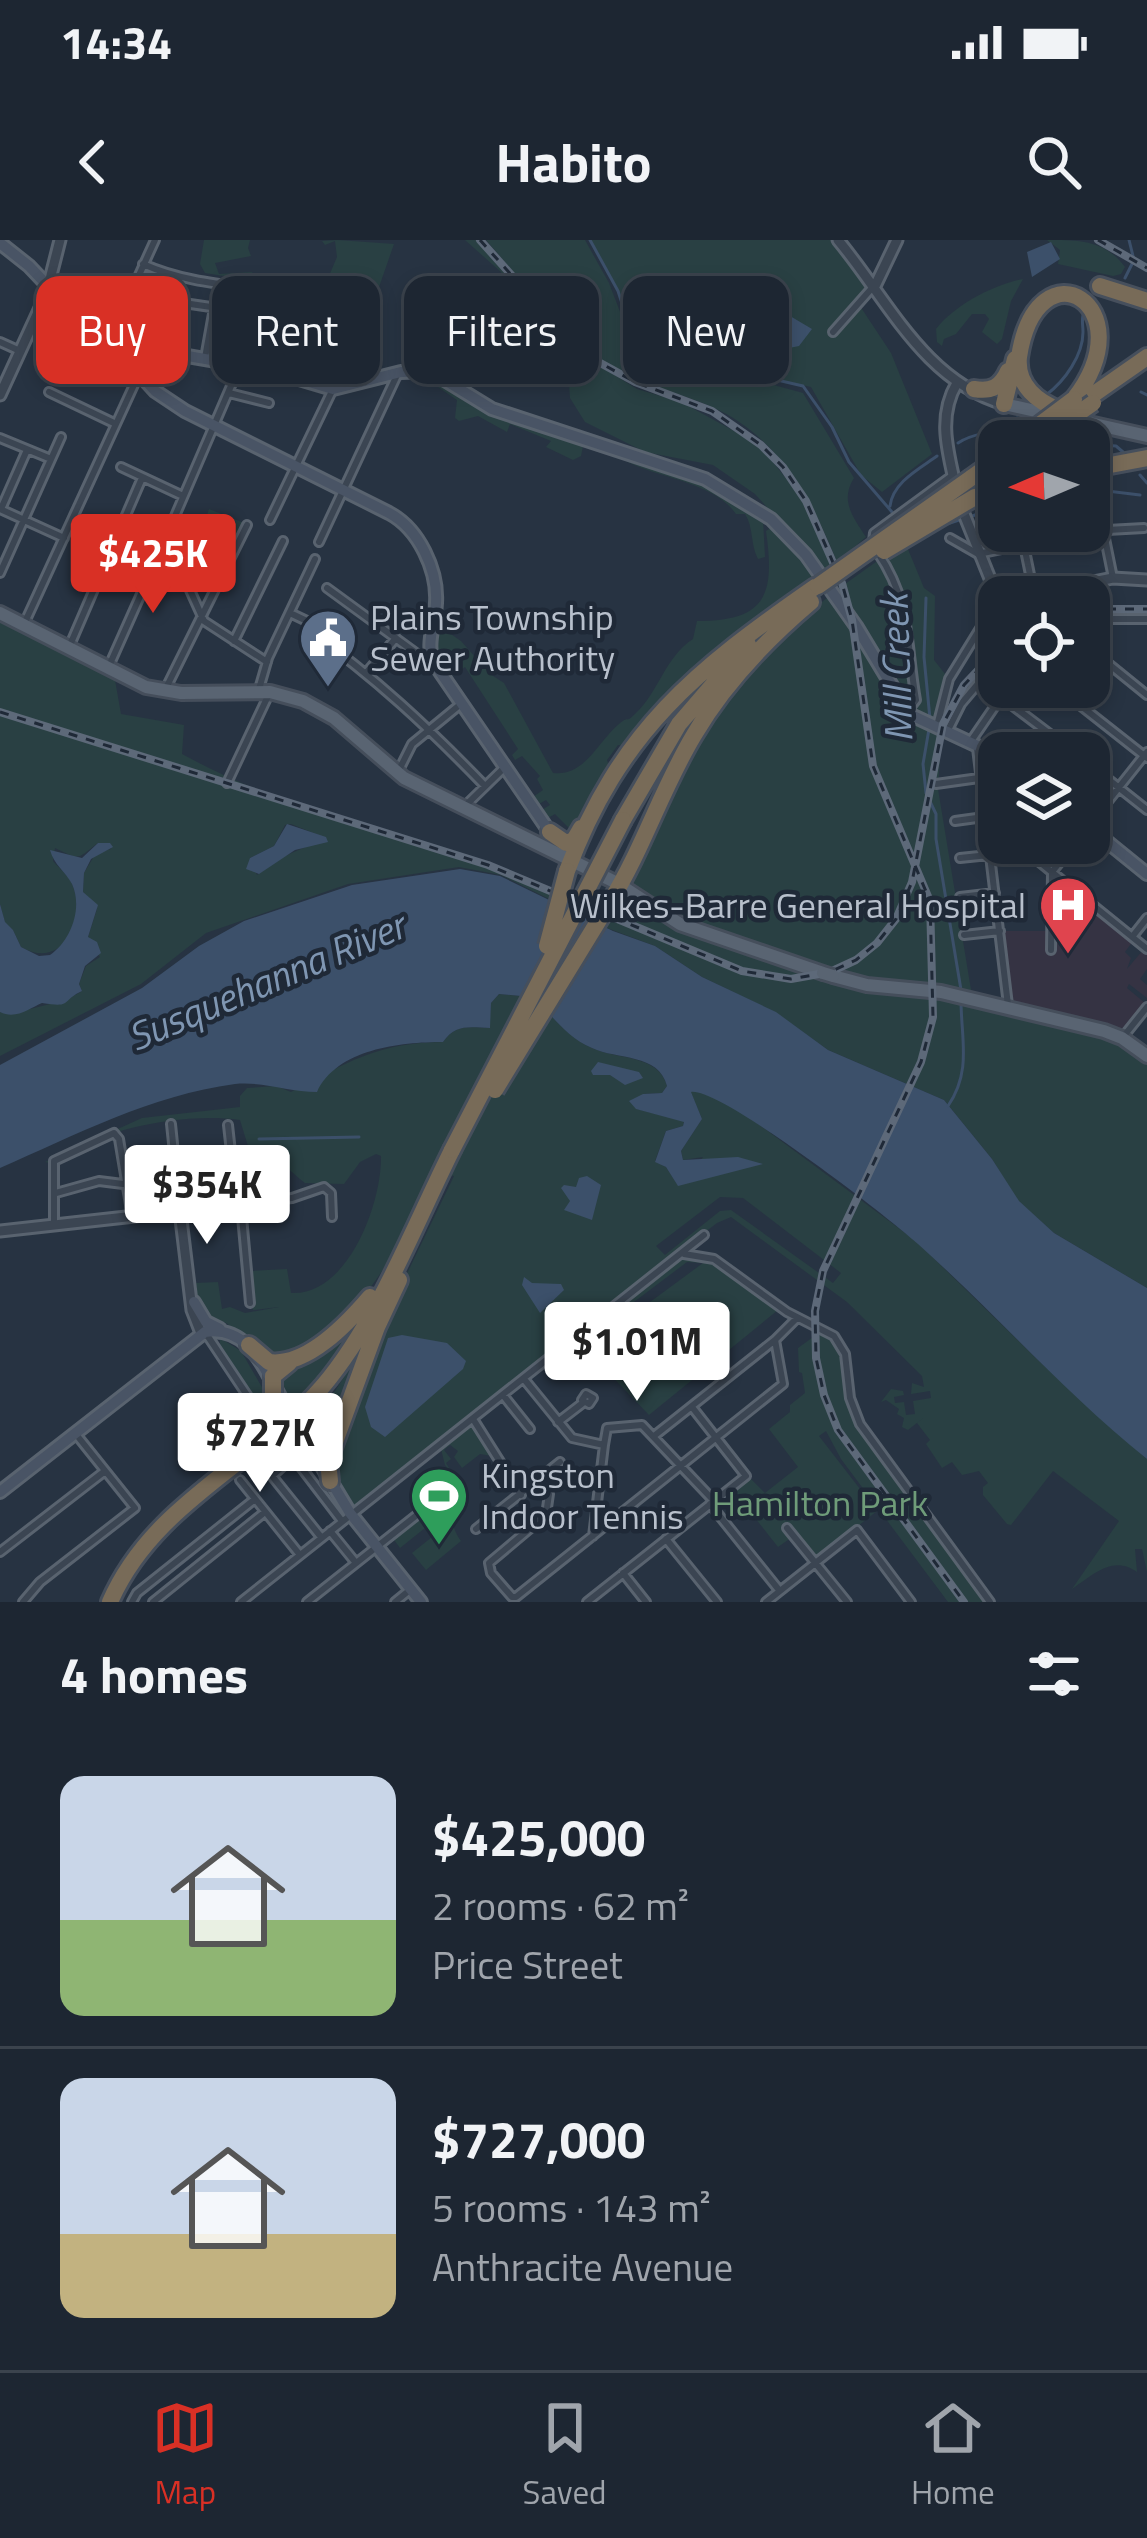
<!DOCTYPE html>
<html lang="en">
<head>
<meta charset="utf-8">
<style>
  :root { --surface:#1d2632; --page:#2a323e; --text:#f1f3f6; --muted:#a0a5ac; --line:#3b434d; --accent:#d93025 }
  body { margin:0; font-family:"Titillium Web",sans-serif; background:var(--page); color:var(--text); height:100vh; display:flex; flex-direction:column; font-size:45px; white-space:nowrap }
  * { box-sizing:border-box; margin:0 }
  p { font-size:39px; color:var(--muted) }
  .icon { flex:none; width:66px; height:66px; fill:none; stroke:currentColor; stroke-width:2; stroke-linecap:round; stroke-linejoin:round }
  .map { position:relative; height:1362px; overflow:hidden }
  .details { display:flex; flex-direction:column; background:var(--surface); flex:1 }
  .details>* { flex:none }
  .guide { position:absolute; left:36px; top:36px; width:1077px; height:108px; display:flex; gap:24px }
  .needle { width:78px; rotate:268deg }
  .tools { position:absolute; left:978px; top:180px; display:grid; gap:24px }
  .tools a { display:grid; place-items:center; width:132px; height:132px; border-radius:24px; background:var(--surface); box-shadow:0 6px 18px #0003,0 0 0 3px var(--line); font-size:60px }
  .price { position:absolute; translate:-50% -102px; padding:0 27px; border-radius:12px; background:#fff; color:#222; font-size:39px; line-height:78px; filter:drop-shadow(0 3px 6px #0008) }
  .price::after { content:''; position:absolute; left:50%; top:72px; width:36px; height:27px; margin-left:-18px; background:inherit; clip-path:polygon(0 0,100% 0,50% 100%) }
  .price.on { background:var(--accent); color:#fff }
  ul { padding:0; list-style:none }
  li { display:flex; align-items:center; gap:36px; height:300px; padding:0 60px }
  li+li { border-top:3px solid var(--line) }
  li span { display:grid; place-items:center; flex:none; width:336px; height:240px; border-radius:24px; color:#555 }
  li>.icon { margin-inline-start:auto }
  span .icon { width:144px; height:144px; fill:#fffc; stroke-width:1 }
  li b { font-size:51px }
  h2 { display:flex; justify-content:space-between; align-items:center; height:144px; padding:0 60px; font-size:51px }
  .pill { padding:0 42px; border-radius:24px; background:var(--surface); box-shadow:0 6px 18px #0003,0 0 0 3px var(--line); font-size:42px; line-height:108px }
  .pill.on { background:var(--accent); color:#fff }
  .status { display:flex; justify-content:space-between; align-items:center; height:84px; padding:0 60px; background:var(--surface); direction:ltr }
  .status svg { height:33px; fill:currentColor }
  header { display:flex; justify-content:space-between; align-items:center; height:156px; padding:0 60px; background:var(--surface); font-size:54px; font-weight:700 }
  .tab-bar { display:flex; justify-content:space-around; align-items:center; height:168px; border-top:3px solid var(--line); background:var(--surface); font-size:33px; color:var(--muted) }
  .tab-bar a { display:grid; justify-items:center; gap:6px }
  .tab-bar .on { color:var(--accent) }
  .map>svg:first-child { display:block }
</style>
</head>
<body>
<div class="status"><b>14:34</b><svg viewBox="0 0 49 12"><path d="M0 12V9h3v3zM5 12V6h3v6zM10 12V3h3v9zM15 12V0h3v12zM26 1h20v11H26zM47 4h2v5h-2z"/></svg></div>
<header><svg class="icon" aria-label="back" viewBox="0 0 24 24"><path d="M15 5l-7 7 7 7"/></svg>Habito<svg class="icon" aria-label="search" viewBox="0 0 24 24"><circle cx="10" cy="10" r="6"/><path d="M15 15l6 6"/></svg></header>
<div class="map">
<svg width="1147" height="1362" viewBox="0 0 1147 1362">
  <rect width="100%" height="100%" fill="#273342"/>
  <path fill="#353343" d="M1055,639l78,62 -8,11 6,6 -4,11 16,-19 4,4v15l-7,10 7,6v13l-18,-14 -2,4 18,15 -25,31 -107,-28 -10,-75h50z"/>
  <path fill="#294043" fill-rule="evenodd" d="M204,0h46l-2,8 3,8 -36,7 4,11 34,-2 -11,7 -37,-6 -5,-9z
    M338,0l56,4 -16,46 1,34 -16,-17 -40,-17 14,-33 -2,-16 -10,4 -3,-4z
    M465,0h11l64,72 -42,-21 5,-7 -2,-12z
    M486,0h99l24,43 15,39 22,16 23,5 26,17 32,12 76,21 51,85c-14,22 -2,38 12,59l-29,25c-25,-62 -60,-127 -125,-155 -36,-16 -78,-23 -111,-46 -45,-32 -79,-80 -115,-121z
    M590,0h242l37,45 -13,15 35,53 41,101 -50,38 -21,-17 -50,-88 -90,-20 -84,-38z
    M1047,0c32,0 58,0 78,27l-4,7 -8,2 -55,-12 2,-14z
    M1023,39l-12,22 -9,38 -5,5 -15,-12 7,-13 -4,-5h-13l-16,20 -12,5 -2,7 -5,-4 -1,-13c19,-24 57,-44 87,-50z
    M573,109l64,40 44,13 77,42 45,55 30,66 -8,7 -70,-78 -42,-29 -68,-13 -60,-30 -15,-24 -3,-42z
    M427,133l56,34 101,34 -3,15 -8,4 -27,-13 5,-6 -41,-17 -3,8 -29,-16 -19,5 -4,-3 2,-18 -32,-22z
    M632,216l53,17 78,46 2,38 -7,2c-8,-15 -4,-31 -13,-45h-9c-23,-33 -77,-35 -112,-54z
    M209,269l35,14 -27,58 -19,-38z
    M774,286l46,52 -193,168 -9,-1 -11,15 3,9 -37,64 -10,2 6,-7 -14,-14 -9,5 -6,-8 10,-6 -4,-5 -9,5 -4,-8 10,-7 -6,-11 3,-3 -18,-20 -7,4 -3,-5 6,-6 -53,-82 -7,5 -24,-21 2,-27 25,17 29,33 14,9 49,90c32,4 46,-33 66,-49 12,-10 5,1 16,-10 24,-22 30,-57 58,-75l4,-18c70,0 78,-27 69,-90z
    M905,302l19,46 11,8 -1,64 11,14 -7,115 35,213 145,37 29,21v228l-93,-55 -36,-32 -26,-42 -48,-59 -116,-50 -53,-38 -73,-35 -47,-31 -56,-21c32,-63 61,-130 98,-189 49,-81 131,-142 208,-194z
    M0,381l115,59 6,34 63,11 -2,29c118,65 252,87 375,140l-2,8 -54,-27 -42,-8 -111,17 -142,49 -65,51 -141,72v-44c15,3 71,-12 82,-21l-3,-7 7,-18 14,-9 -12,-20 9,-28 -14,-17 1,-19 12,-20 15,-4 -1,-6h-12c-22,16 -16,18 -43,5l-2,13c6,7 15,14 19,23 15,32 -7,88 -51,63l-8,-17 -8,-7 -5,-19zM291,584l35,14 -48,21 -21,16 -7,-17 24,-12 11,-21z
    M499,754l32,3c22,17 34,39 61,51 25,12 67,6 75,38l-5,7 -19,1 -6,15 47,12 -1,5 -17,5 -11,30 11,6 12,18 25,-28 -20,3 -2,-9 21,-32 -12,-28 9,-1 39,19 178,132 123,120 108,98v113l-5,-23h-7l2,23c-24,-17 -43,2 -65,17l47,-68 -66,-50 -42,54 -4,-1 -24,-29v-8l5,-4 -9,-12 -17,4 -10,-13 -10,6 -16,-24 4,-4 -13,-17 10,-8 -19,15 -6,-3 2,-9 -7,-4 2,-5 -13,-9 -5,2 10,-13 12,2 1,4 -10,2 1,6 9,-1 2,13 9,-1 -2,-13 18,-3 -1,-7 -19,3 1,-11 12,4 -2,-11 -75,-74 -116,-85 -14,6 -48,37 -300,239 -17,9 -21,-36 54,-153 69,-143 -19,-2c-37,73 -74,155 -156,186l-53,-37 -20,-7 -9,-18 -1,-15 22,-1 4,27 8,-2 15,6 34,-6 -26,3 -3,-39 37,-2 4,24c57,3 91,-90 90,-137l-5,-2 -16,8 -16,22 -39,-1c-20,-14 -13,-21 -41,-6l-9,-8 -15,-49c-58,-8 -141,9 -190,43l-5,-1 97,-44 98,-11v-11l7,-8 29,-2 15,6c55,-29 88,-50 152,-50 12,-18 26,-15 46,-14l2,-25zM720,957l23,1 98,75 -8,10 -102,-73 -11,1 -55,44 -9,-9z
    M693,1016l15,3 70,51 -129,105 -49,-51 -2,-12 19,-23 -5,-16 62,-51zM687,1022l16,1 -76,56 -5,-8z
    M368,1064l-15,36 -59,72 -14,-19 -2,-19z
    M818,1089c36,21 24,66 42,100l127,173h-39l-107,-143 -15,-28 -7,5 58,75 -62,49 -20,-25 -17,12 -45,-57 16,-13 16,16 33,-26 -29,-38 21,-17v-7l15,-12 -3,-20 -3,-1 -1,-24 18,-13z
    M371,1095l-39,101 -22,4 -10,-15 35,-34z
    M220,1098l21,13 41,71 -8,6 -54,-77z
    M472,1184l20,32 -12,-2 -18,14 -8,-11 4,-6 -8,-6 -6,5 7,9 -5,4 9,15 -10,-13 -4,-16z
    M444,1253c9,18 5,32 17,48l-35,29 -14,-17 20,-16 -7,-9 -25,20 -8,-11z"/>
  <path fill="#3c506a" d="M1051,2l9,17 -28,18 -5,-25z
    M790,76l22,13 -13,17 -20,4 -24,-6 -4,-10 3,-10z
    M287,584l39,13 2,5 -33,8 -36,24 -13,-5 4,-11 24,-12z
    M98,603h12l3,4 -22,12 -7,14 -1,19 15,13 -10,32 9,5 4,11 -16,13 -6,18 3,7c-22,10 -8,17 -40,12 -12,5 -26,17 -42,9v-108l5,18 8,8 8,17 18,9 11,-1c21,-14 33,-47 22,-71 -7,-13 -18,-19 -22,-34l32,8z
    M460,629l40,7 113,55 42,15 47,31 74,35 52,38 116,50 48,59 27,42 35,32 93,55v171c-82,-66 -151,-145 -229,-215 -29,-27 -198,-157 -227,-152l11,27 -21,32 2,9 55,-3 25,7 -85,22 -12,-19 -11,-5 11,-31 17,-5 1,-4 -48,-13 -7,-8 14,-7 19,-1 5,-7c-8,-33 -50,-26 -75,-38 -27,-11 -39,-34 -61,-51l-32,-3 -8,9 -1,25c-21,-1 -35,-4 -47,14 -43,0 -106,7 -126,50 -28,0 -55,-11 -82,-8 -84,11 -159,51 -235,84v-103l142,-77 57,-42 45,-25 108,-36z
    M598,822l41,10 4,6 -18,7 -15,-10h-17l-2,-4z
    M587,936l14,9 -9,35 -28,-10 6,-9 -9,-13 3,-3 12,2 3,-9z
    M524,1037l8,6 29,1 3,6 -24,23 -18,-28z
    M402,1095l45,8 19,18 -3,8 -78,68 -14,-10 -6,-20 23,-69z"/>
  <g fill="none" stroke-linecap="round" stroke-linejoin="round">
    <path stroke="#3c506a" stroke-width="3" d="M590,0l28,51 11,34 92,42 82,19 29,41 17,35 43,50
      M1125,38l9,-18 -5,-20
      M1141,152l6,3
      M1046,155c19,-14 37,-40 37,-63 0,-7 -2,-14 1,-20
      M958,203c21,-14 34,-5 59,-25
      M1089,204l27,2 7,6
      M1140,235l7,8
      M1099,250l41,5
      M890,266c3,-24 29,-37 47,-50
      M972,276l27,-9
      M944,285l15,-5
      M926,358l-2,59 6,62
      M929,489l-6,35 3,29 10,21v25l25,151
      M948,866c24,-35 13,-67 13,-106
      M259,899l100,-2"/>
    <defs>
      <path id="minor" d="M143,24c64,29 138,18 201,45l-15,79
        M132,50l31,10 144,21
        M833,92l39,-44
        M109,101l46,-101
        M0,102l20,9
        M205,118l9,-50
        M240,125l-74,172 38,84 63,41
        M283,133l33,-73
        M49,152l67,32
        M229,153l40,10
        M0,198l51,21
        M121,227l62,29
        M1096,254l17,84
        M0,269l64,29
        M1,269l26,-59
        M270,280l63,-131
        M1021,291l13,63
        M1089,291l55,-3
        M950,298l28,16 109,-23
        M873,301l1,-8 79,-58
        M319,302l79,-169
        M878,313c34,50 28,91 38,147l-7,9
        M108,317l40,17
        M0,333l61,-136
        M327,348l104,76
        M290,373l21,10
        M1089,379h58
        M25,382l114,-248
        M308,390c66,46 121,98 177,156
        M234,401l49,-100
        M70,405l72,-167
        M1089,408l58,47
        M109,426l57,-128
        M367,432l29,-34
        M1057,447l90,71
        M166,448l81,-163
        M259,449l9,-31 47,-99
        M1001,457l74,56
        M937,486l12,-47 48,-78
        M948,490l13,-26 38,-45
        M971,501l37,-54
        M977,508l31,257
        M1089,524l58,46
        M399,530l13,-26 50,-41
        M227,543l41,-87
        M936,544l43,-6
        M465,566l41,-40
        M955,581l29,-4 15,12
        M1089,585l58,-73
        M1016,603l131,106
        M960,618l29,-3
        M1052,632l23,-29
        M960,657l35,-4
        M964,695l36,-4
        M1132,697l15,-19
        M1051,710l1,-78
        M1123,797l24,-30
        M171,884l9,87 112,-13 32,-11 7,6 1,24
        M228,885l9,81
        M175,923l56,-5
        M56,953l43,-12 24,3
        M241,966l9,97
        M54,985v-64l60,-28 5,6 13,78
        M684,1014l30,5 73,53 47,24 11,18 5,44 10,26 130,178
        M205,1092l64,96
        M524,1139l48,59 32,7 3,-17 35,-3 72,76
        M586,1154l7,4 -4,6 -7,-4z
        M503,1155l27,34
        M473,1179l48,76
        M558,1182l26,-20
        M654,1196l121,-96 22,-22
        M284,1205l58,76
        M293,1217l-21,19 49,61
        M240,1240l60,75
        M549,1254l-3,21 -57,48 2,10 21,24h4l267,-213 -8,-44
        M710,1264l69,86
        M787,1288l60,74
        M476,1289l84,-67
        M330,1291l26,32
        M593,1296l11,-91
        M666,1299l51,63
        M0,1312l105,-81
        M623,1333l23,29
        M23,1362l17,-20 95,-74 -60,-75
        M132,1362l5,-9 118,-94
        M153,1362l112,-90
        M241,1362l463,-367
        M307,1362l120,-95
        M395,1362l16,-13
        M587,1362l159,-126 -54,-69
        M766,1362l91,-72 54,72"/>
      <path id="tertiary" d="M838,0c50,60 86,141 166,164
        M875,46l22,-46
        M0,155l46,-100 14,-55
        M956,248c-8,-36 -19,-71 1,-105
        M960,264l39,97
        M1018,357l95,-19 34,2
        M0,991l180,-20 12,99 9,23 5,1"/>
      <path id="secondary" d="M0,3l29,23 55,58 28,19 157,27 64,19 68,-17 29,-1 62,38 213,70 66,40 35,36 50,71 53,88 90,42
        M114,106l41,45 30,20 204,102c30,16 49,57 47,90 -1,20 -9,37 -4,57l119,174
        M1089,587l58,47
        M194,1062l12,20 14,7
        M309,1205l41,68 71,89
        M0,1252l205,-160c45,-7 59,38 79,71"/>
      <path id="primary" d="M1004,164l143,32
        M0,373l146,74 35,6 89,-1 33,9 31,17 70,60 213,105 63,41 143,49
        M833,736l34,9 74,7 163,39 18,7 25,18"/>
      <path id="motorway" d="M1100,46l47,15
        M974,149c17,3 27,-2 34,-18
        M1094,154l53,-37
        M1004,164l11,-45
        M1061,171c-23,-9 -45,-25 -42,-54 18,-117 128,-52 55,42
        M1017,201l21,-15
        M1089,229l58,-11
        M971,238l28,-20
        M975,257l24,-11
        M623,580l56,-96 69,-80
        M550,592l16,11 8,-3 7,-12
        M567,631c52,-140 130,-202 248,-284
        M610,662c33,-53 52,-114 84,-167 30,-51 72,-95 117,-133
        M249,1105l20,17c38,5 78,-38 101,-65
        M273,1153v-17l16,-13
        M298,1197l19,10 10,-2 10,-10
        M330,1241l-2,-20 49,-134 22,-47
        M110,1362c43,-99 146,-138 213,-216 55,-65 91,-160 129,-236"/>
    </defs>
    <use href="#minor" stroke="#59636f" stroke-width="12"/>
    <use href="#tertiary" stroke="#59636f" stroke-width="15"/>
    <use href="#secondary" stroke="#59636f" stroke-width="16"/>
    <use href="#primary" stroke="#454e5b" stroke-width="18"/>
    <use href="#motorway" stroke="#464f5c" stroke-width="22"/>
    <use href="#minor" stroke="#3b4552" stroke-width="6"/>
    <use href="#tertiary" stroke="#3b4552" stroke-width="9"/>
    <use href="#secondary" stroke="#495465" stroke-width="10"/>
    <use href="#primary" stroke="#596472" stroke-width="12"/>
    <use href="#motorway" stroke="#786b58" stroke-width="16"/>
    <defs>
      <path id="rail" d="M480,0l86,96 27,23 42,23 77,29 49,34 22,22 23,34 36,82 10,37 21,146 57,135 3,116 -12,45 -98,209 -8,40 1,47 8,37 14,35 126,172
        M1098,0l49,28
        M1089,369h58
        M0,472l488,153 254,106 49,8 39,-7 26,-12 21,-17 19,-24 16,-37 31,-158 21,-39 35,-37"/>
    </defs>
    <use href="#rail" stroke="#5d6979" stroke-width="8"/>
    <use href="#rail" stroke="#1f2937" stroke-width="3" stroke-dasharray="9" stroke-linecap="butt"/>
    <defs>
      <path id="secondary-bridge" d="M280,1165l18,32"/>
      <path id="primary-bridge" d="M823,733l10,3"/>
      <path id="motorway-bridge" d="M1038,186l36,-27
        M1052,192l41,-29
        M884,311l91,-54
        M818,346l153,-108
        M547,706l20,-75
        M495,850l115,-188
        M452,910l171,-330"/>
    </defs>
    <use href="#secondary-bridge" stroke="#59636f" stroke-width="16" stroke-linecap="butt"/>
    <use href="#primary-bridge" stroke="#454e5b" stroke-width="18" stroke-linecap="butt"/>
    <use href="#motorway-bridge" stroke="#464f5c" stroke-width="22" stroke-linecap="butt"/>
    <use href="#secondary-bridge" stroke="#495465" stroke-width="10"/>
    <use href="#primary-bridge" stroke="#596472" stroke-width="12"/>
    <use href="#motorway-bridge" stroke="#786b58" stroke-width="16"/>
  </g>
  <defs>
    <symbol id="civic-pin" viewBox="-11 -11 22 30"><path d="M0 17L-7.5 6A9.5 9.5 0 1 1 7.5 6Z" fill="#5c6f8a" stroke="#1f2937"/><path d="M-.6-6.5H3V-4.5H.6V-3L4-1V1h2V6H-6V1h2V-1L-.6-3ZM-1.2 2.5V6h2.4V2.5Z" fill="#fff"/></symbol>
    <symbol id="hospital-pin" viewBox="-11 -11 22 30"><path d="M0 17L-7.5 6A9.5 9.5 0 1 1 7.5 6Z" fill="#e0444e" stroke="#1f2937"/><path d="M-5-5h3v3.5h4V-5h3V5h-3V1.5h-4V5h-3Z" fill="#fff"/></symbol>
    <symbol id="stadium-pin" viewBox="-11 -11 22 30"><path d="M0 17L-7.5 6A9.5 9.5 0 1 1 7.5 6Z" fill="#2e9e5b" stroke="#1f2937"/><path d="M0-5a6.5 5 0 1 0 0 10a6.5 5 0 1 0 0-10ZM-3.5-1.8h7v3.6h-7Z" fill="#fff"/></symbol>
  </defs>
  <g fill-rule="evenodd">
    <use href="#civic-pin" x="295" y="365" width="66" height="90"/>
    <use href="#hospital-pin" x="1035" y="632" width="66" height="90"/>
    <use href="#stadium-pin" x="406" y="1223" width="66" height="90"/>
  </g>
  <g text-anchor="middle" stroke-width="9" stroke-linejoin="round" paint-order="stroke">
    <g font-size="36" fill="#b8c0cc" stroke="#1f2937" text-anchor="start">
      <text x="370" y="390">Plains Township<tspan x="370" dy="41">Sewer Authority</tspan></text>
      <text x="1026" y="678" text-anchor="end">Wilkes-Barre General Hospital</text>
      <text x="481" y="1248">Kingston<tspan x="481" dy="41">Indoor Tennis</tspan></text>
    </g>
    <g font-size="36" fill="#6f9c79" stroke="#1f2937">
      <text x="820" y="1276">Hamilton Park</text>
    </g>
    <g font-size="39" font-style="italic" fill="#7f96b2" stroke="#1f2937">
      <text transform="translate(896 428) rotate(-92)" y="14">Mill Creek</text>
      <text transform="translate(266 741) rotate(-23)" y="14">Susquehanna River</text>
    </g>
  </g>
</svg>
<div class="tools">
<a><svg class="needle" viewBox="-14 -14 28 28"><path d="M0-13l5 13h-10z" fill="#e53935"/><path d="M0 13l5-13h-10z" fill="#a0a5ac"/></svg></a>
<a><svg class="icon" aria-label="locate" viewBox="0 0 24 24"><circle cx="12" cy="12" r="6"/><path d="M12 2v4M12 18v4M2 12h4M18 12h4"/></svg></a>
<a><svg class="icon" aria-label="layers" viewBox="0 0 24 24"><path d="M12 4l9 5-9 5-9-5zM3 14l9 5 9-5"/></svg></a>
</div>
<b class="price on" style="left:153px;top:376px">$425K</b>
<b class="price" style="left:207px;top:1007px">$354K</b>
<b class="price" style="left:637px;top:1164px">$1.01M</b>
<b class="price" style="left:260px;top:1255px">$727K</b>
<div class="guide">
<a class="pill on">Buy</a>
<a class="pill">Rent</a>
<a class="pill">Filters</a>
<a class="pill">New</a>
</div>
</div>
<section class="details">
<h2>4 homes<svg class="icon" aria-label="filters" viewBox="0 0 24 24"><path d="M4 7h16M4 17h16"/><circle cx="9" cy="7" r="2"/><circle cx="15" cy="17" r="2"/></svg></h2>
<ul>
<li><span style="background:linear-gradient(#c9d6e8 60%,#8fb573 0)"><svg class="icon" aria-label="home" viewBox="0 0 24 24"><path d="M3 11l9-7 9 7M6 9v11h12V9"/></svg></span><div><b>$425,000</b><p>2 rooms · 62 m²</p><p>Price Street</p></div></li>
<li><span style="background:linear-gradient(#c9d6e8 65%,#c2b280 0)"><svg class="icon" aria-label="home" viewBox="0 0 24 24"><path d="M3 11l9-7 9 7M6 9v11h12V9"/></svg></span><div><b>$727,000</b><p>5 rooms · 143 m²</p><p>Anthracite Avenue</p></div></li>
</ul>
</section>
<nav class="tab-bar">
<a class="on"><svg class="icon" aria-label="map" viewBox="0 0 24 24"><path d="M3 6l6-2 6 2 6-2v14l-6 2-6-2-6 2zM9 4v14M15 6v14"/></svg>Map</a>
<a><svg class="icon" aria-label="saved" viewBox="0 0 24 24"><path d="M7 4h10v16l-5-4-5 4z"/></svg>Saved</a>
<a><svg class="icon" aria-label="home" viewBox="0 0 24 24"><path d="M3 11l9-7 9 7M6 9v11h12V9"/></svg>Home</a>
</nav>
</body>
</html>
